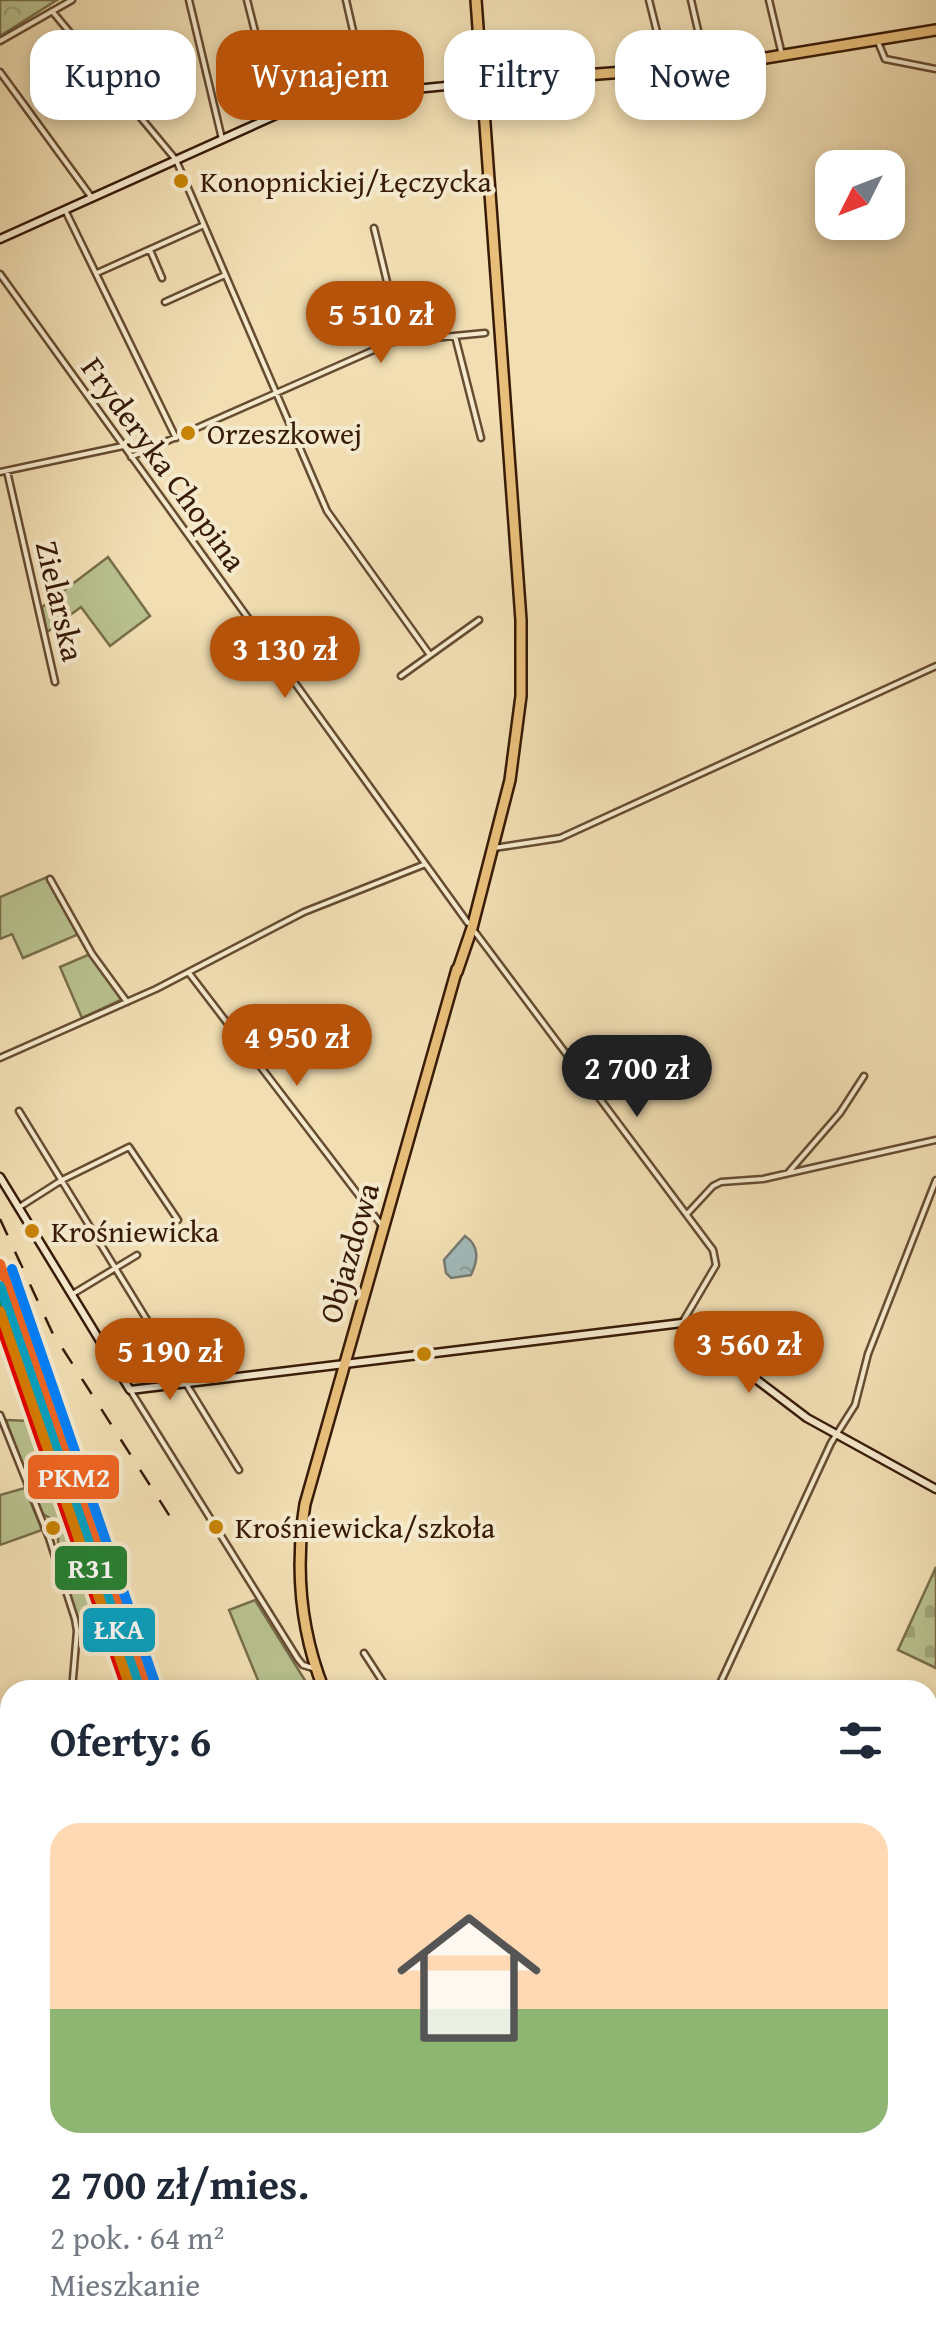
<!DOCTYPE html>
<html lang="pl">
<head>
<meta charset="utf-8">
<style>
  :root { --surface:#fff; --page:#f6f6f7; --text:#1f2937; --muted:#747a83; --line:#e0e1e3; --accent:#b45309 }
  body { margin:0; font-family:"Gentium Book Plus",serif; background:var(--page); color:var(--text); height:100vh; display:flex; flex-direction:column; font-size:38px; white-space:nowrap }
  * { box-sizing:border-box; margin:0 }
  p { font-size:32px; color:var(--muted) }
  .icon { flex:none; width:55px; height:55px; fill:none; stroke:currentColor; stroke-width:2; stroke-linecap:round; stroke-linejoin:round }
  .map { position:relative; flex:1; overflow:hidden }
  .drawer { position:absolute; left:0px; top:1680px; width:938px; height:672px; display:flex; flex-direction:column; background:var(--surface); border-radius:30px 30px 0 0; box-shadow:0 5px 15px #0003 }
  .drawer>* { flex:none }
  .banner { position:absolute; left:30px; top:30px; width:878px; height:90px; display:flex; gap:20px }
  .needle { width:65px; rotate:228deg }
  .tools { position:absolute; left:815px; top:150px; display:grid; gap:20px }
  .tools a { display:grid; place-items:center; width:90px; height:90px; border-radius:20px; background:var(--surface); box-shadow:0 5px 15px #0003; font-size:50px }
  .price { position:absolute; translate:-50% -85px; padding:0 22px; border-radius:35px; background:var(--accent); color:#fff; font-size:32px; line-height:65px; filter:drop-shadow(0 2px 5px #0008) }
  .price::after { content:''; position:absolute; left:50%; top:60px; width:30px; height:22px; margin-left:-15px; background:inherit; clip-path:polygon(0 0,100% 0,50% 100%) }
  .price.current { background:#222; color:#fff }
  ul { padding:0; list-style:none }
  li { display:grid; align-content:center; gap:20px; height:530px; padding:0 50px }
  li+li { border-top:2px solid var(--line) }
  li span { display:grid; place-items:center; height:310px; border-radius:30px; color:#555 }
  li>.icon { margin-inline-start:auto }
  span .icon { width:180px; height:180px; fill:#fffc; stroke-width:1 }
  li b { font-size:42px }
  h2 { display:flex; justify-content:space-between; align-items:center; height:120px; padding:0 50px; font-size:42px }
  .chip { padding:0 35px; border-radius:30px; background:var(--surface); box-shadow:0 5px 15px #0003; font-size:35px; line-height:90px }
  .chip.current { background:var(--accent); color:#fff }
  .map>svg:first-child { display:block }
</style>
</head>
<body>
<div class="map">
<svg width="936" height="2352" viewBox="0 0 936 2352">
  <defs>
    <pattern id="forest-crowns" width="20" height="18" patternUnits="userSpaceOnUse" patternTransform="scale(2.5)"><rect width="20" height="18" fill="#b8c18e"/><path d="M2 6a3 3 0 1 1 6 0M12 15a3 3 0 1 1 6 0" fill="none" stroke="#9fa579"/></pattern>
    <pattern id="cemetery-stones" width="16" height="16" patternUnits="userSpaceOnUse" patternTransform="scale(2.5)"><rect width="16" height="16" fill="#b8c18e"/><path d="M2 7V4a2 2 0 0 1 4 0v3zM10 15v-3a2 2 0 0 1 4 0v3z" fill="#9fa579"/></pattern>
    <pattern id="water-ripples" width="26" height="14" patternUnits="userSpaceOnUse" patternTransform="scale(2.5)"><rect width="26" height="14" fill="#a1b9b8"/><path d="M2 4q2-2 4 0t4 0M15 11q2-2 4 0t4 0" fill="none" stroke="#8b9e9d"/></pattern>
  </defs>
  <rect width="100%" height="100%" fill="#f1deb3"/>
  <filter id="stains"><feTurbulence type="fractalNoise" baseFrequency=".002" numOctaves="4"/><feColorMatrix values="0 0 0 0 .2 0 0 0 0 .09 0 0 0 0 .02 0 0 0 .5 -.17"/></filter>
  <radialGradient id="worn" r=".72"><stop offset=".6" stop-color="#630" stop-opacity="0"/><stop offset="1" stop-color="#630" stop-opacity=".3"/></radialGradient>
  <path fill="#b8c18e" stroke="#786e4a" stroke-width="2.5" d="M108,557l42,59 -40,30 -29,-39 -34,25 -5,-25z
    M47,877l32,57 -56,24 -11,-24 -12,5v-42z
    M90,954l33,45 -41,19 -22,-51z
    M6,1420l24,1 13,38 10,15 -17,5 -9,-2z
    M46,1479l11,32 7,-2 43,114 -27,6 -22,-78v-28l-15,-9 -14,-33z
    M25,1488l17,42 -42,15v-50z
    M255,1600l56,90h-49l-33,-80z
    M0,1901l10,1v148l-10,-1z
    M10,2106v71l-10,3v-70z
    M10,2244v98l149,1 -26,9h-133z"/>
  <path fill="url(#forest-crowns)" stroke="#786e4a" stroke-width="2.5" d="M0,0h57l-57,36z
    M255,2342l57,1 9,9h-92z"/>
  <path fill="url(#cemetery-stones)" stroke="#786e4a" stroke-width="2.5" d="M936,1567v101l-38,-18z"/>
  <path fill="url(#water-ripples)" stroke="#777a71" stroke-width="2.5" d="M282,59c16,1 31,13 34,29l-20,6 -11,-4 -11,-22z
    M465,1236c15,10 13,24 6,39l-20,3 -5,-5 -2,-13z"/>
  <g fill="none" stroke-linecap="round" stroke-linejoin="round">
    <defs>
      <path id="street" d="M189,0l33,139
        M247,0l29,115
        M346,0l21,92
        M649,0l17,68
        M691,0l15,65
        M769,0l13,55
        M52,11l124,149 151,351 103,144
        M0,41l72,-41
        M878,42l7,17 51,10
        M0,72l92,126
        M65,210l111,228
        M374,228l27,112
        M150,250l12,28
        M97,273l105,-47
        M0,274l468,649
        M165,302l60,-27
        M455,336l26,102
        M131,457l261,-115 93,-9
        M7,471l48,211
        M0,472l123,-26
        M401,676l78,-56
        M494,848l66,-10 376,-172
        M50,879l42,75 35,48
        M475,932l238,318 3,15 -34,58
        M189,973l194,254
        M0,1058l156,-69 148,-77 119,-47
        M19,1111l220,359
        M788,1173l52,-60 24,-37
        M18,1208l44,-28 67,-33 49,73
        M687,1214l26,-28 8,-4 42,-3 173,-39
        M71,1295l66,-40
        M132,1393l166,266 5,6 13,4
        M0,1415l49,123 26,81 2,12 -5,59
        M364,1653l24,37
        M717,1690l114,-247 24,-38 13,-51 68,-174
        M928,2062l8,-19
        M0,2322l10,-116
        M525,2342l4,10
        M136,2352l26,-10
        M797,2352l4,-10"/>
      <path id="secondary" d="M463,85l16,14
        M0,239l312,-140 165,-16
        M0,1177l130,213 552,-67 125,95 129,71"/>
      <path id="primary" d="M480,83l249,-19 207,-34
        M457,972l15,-44 38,-148 11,-84v-76l-45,-620
        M324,1690c-24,-60 -29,-123 -19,-186l152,-535
        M724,2342l6,10"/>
    </defs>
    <use href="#street" stroke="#664c31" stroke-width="9"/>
    <use href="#secondary" stroke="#381b06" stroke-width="11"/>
    <use href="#primary" stroke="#381b06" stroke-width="14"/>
    <use href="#street" stroke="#f6eace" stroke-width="4"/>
    <use href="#secondary" stroke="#f6eace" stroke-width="6"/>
    <use href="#primary" stroke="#e8bf7a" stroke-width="9"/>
    <path stroke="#381b06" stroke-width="2.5" stroke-dasharray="18 18" stroke-linecap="butt" d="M0,1219l52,113 124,194"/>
    <defs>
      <path id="rail-1" d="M0,1304l133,386"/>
      <path id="rail-2" d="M0,1264l147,426"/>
      <path id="rail-3" d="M0,1286l140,404"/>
      <path id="rail-4" d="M0,1324l127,366"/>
      <path id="rail-5" d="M0,1311l131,379"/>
      <path id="rail-6" d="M12,1269l144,417"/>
    </defs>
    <use href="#rail-1" stroke="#f6eace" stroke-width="18"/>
    <use href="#rail-2" stroke="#f6eace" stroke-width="18"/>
    <use href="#rail-3" stroke="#f6eace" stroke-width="18"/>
    <use href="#rail-4" stroke="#f6eace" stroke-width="18"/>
    <use href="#rail-5" stroke="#f6eace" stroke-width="18"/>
    <use href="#rail-6" stroke="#f6eace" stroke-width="18"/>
    <use href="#rail-1" stroke="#238132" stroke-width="10"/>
    <use href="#rail-2" stroke="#f26522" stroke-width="10"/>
    <use href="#rail-3" stroke="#03a2c4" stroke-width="10"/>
    <use href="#rail-4" stroke="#e50000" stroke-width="10"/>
    <use href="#rail-5" stroke="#d77d01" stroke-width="10"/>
    <use href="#rail-6" stroke="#0080ff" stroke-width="10"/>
  </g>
  <g fill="#c78302" stroke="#f6eace" stroke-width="4">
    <circle cx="181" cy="181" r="9"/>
    <circle cx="188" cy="433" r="9"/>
    <circle cx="32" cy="1231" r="9"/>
    <circle cx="424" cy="1354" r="9"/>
    <circle cx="216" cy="1527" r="9"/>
    <circle cx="53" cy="1528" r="9"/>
  </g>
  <g text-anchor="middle" stroke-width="8" stroke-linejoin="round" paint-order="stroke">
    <g font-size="30" fill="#381b06" stroke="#f6eace" text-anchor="start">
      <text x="200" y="192">Konopnickiej/Łęczycka</text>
      <text x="207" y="444">Orzeszkowej</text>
      <text x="51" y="1242">Krośniewicka</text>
      <text x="235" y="1538">Krośniewicka/szkoła</text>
    </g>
    <g font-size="32" fill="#381b06" stroke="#f6eace">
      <text transform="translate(164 464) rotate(54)" y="11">Fryderyka Chopina</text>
      <text transform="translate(60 601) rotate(77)" y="11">Zielarska</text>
      <text transform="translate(349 1253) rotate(-74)" y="11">Objazdowa</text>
    </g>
  </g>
  <g stroke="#f6eace" stroke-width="4">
    <rect x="26" y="1453" width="95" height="48" rx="10" fill="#f26522"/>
    <rect x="53" y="1544" width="76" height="48" rx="10" fill="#238132"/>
    <rect x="81" y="1606" width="76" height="48" rx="10" fill="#03a2c4"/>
  </g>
  <g font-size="28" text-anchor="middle" font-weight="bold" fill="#fff">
    <text x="74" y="1487">PKM2</text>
    <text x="91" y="1578">R31</text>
    <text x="119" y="1639">ŁKA</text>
  </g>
  <rect width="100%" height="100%" filter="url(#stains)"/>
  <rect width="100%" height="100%" fill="url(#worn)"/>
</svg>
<div class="tools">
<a><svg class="needle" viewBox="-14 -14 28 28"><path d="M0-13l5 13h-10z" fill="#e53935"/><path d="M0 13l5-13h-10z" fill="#747a83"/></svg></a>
</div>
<b class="price" style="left:381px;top:366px">5 510 zł</b>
<b class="price" style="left:285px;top:701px">3 130 zł</b>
<b class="price" style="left:297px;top:1089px">4 950 zł</b>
<b class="price current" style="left:637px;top:1120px">2 700 zł</b>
<b class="price" style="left:749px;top:1396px">3 560 zł</b>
<b class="price" style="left:170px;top:1403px">5 190 zł</b>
<div class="banner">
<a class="chip">Kupno</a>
<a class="chip current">Wynajem</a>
<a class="chip">Filtry</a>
<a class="chip">Nowe</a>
</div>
<section class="drawer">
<h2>Oferty: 6<svg class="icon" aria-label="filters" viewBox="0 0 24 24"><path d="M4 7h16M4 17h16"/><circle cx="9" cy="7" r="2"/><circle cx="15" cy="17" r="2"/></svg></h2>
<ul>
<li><span style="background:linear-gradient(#ffd9b3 60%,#8fb573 0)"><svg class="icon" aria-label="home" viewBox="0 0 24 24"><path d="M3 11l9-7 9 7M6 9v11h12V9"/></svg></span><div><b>2 700 zł/mies.</b><p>2 pok. · 64 m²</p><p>Mieszkanie</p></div></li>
</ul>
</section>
</div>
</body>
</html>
